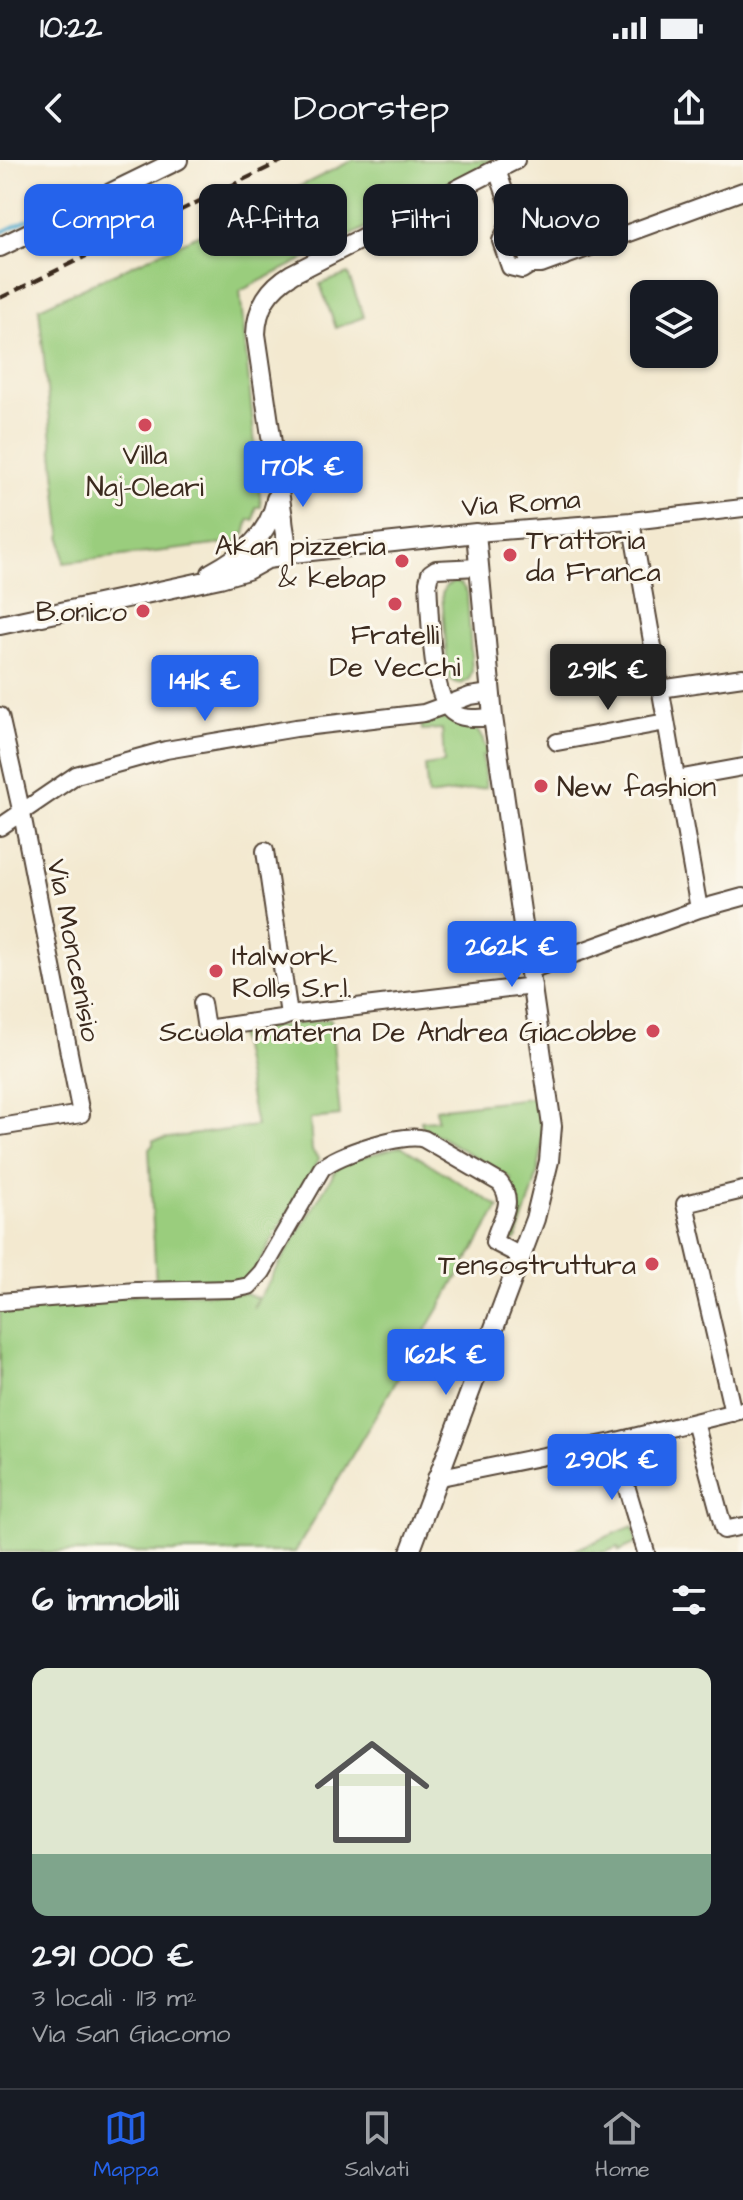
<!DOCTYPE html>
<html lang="it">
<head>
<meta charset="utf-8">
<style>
  :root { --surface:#171b24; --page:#242831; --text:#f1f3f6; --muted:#9ea1a6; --line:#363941; --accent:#2563eb }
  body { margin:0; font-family:"Architects Daughter",sans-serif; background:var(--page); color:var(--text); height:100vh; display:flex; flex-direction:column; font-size:30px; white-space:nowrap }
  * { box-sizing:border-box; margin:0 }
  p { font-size:26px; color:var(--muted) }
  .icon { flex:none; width:44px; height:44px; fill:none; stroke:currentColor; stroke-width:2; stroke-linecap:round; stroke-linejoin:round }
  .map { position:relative; height:1392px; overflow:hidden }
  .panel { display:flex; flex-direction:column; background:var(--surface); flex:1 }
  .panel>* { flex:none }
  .banner { position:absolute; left:24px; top:24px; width:696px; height:72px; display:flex; gap:16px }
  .tools { position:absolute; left:630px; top:120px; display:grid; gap:16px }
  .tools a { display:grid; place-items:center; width:88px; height:88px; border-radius:16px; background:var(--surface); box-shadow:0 2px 6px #0004; font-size:40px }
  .price { position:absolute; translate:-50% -68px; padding:0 18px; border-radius:8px; background:var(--accent); color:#fff; font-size:26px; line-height:52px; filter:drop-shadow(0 2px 4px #0008) }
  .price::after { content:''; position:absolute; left:50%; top:48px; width:24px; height:18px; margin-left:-12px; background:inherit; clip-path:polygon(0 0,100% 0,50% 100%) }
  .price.current { background:#222; color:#fff }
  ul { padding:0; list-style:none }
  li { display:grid; align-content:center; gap:16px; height:424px; padding:0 32px }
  li span { display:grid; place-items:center; height:248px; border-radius:16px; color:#555 }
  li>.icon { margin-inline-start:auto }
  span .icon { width:144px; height:144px; fill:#fffc; stroke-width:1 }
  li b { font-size:34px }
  h2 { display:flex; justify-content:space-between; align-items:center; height:96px; padding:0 32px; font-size:34px }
  .pill { padding:0 28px; border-radius:16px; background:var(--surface); box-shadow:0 2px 6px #0004; font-size:28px; line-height:72px }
  .pill.current { background:var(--accent); color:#fff }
  .status { display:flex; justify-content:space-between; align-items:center; height:56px; padding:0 40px; background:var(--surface); direction:ltr }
  .status svg { height:22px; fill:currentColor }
  header { display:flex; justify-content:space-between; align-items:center; height:104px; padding:0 32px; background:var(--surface); font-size:36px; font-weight:600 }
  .tabs { display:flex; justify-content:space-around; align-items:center; height:112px; border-top:2px solid var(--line); background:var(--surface); font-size:22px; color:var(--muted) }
  .tabs a { display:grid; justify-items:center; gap:4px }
  .tabs .current { color:var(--accent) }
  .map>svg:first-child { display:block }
</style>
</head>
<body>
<div class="status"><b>10:22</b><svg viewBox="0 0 49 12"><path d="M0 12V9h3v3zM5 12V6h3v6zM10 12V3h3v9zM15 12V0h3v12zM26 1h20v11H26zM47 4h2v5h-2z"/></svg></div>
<header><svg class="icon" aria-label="back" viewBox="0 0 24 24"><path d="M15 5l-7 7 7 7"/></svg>Doorstep<svg class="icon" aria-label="share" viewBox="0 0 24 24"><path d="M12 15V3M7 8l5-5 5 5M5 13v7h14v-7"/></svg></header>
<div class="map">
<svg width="743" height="1392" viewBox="0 0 743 1392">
  <rect width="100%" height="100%" fill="#fbf7ec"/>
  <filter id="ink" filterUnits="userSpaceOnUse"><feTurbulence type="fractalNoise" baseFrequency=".0125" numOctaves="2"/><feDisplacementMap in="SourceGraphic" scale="16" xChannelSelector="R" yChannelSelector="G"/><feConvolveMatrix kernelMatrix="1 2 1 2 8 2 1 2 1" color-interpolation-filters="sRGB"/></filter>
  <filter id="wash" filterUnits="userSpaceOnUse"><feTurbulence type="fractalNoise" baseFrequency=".006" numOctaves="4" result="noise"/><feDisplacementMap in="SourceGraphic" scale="32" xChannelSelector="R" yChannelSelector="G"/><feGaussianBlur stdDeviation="1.8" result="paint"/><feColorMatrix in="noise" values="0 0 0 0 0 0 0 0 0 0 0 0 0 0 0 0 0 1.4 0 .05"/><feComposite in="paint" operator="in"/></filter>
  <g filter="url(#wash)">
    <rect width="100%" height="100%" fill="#f3e9d0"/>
    <path fill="#9acd7d" stroke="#6a7c4e" stroke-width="2" d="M353,0h141l-144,76 -110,55 21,216h-5l-2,13 -5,-1 -4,15 -6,1v7l-175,21 -25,-255 207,-95z
      M348,114l16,43 -28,11 -16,-44z
      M454,422l7,2 6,8 5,79 -3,9 -8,4 -10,-3 -3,-9 -6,-78 4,-8z
      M445,559c27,2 38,10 42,37h-5l4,32 -58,8 -3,-30 19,-3 -2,-34 -20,1 -1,-10z
      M331,859l9,97 -30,3 2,32 7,8 -70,121 -93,5 -7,-137 4,-3v-5l103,-14 -18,-95z
      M537,937c1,12 4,25 5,38 1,33 -15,74 -26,105h-8l-5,-8 10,-23 -2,-31 -89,-52 -1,-5 16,-1 -1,-11z
      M401,986l98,61 -204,345h-295v-244l150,-14 96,-1 12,5 -5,10 87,-145z
      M633,1366l4,17 -18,8 -1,-4 -13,5h-36z"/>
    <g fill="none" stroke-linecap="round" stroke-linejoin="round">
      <path stroke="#4ba7c9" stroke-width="4" d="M0,73l126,-61"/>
    </g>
  </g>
  <g filter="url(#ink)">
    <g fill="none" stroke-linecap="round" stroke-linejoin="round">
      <defs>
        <path id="minor" d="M497,10l33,95
          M515,64l-8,4 -6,13 9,26 12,3 8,-5h11l202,-74
          M631,361l68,388
          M476,373l155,-12 112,-13
          M479,407l-43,2 -6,4 -2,9c2,27 2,120 27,132 11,6 26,4 38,3
          M660,529l83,-12
          M0,556l22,98 59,300 -81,13
          M557,582l109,-20
          M677,619l66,-12
          M0,667l76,-52 90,-25 130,-22 128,-15 46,-17 20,-3
          M265,691l24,164
          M530,810l169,-61 44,-12
          M202,843l4,26 75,-11 8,-3 244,-29
          M0,1142l136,-11 98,-2 15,-3 13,-14 60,-104c16,-14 82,-36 102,-29l76,44c17,22 -2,37 -6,59l27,14
          M733,1253l-48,-209 58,-14
          M695,1262l29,108 19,-4
          M613,1282l33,110
          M436,1318l177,-36 130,-32"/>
        <path id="tertiary" d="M0,87l178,-87
          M284,394l192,-21 17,184 59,409 -3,35 -14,58 -125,333
          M211,413c31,-17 59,-38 65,-74
          M0,465l220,-47 27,-8 20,-11 14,-2c10,-11 2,-25 2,-39l-27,-184c1,-28 13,-46 36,-60l223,-114"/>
      </defs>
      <use href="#minor" stroke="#574739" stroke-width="20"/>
      <use href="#tertiary" stroke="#574739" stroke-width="22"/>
      <use href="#minor" stroke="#fff" stroke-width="16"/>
      <use href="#tertiary" stroke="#fff" stroke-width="18"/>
      <path stroke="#3b2a1e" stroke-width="4" stroke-dasharray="12 6" stroke-linecap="butt" d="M0,138l284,-138"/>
    </g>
  </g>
  <g fill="#d1495b" stroke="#fbf7ec" stroke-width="3">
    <circle cx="145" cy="265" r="8"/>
    <circle cx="510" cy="395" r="8"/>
    <circle cx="402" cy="401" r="8"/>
    <circle cx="395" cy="444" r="8"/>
    <circle cx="143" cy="451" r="8"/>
    <circle cx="541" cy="626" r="8"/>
    <circle cx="216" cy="811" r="8"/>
    <circle cx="653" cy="871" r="8"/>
    <circle cx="652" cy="1104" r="8"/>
  </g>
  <g text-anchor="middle" stroke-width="6" stroke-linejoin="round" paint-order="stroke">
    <g font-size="28" fill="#3b2a1e" stroke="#fbf7ec" text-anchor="end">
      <text x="145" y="304" text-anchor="middle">Villa<tspan x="145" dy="32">Naj-Oleari</tspan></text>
      <text x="526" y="389" text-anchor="start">Trattoria<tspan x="526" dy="32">da Franca</tspan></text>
      <text x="386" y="395">Akan pizzeria<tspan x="386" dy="32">&amp; kebap</tspan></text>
      <text x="127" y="461">B.onico</text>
      <text x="395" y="484" text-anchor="middle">Fratelli<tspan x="395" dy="32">De Vecchi</tspan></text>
      <text x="557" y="636" text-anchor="start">New fashion</text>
      <text x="232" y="805" text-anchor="start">Italwork<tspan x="232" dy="32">Rolls S.r.l.</tspan></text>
      <text x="637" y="881">Scuola materna De Andrea Giacobbe</text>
      <text x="636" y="1114">Tensostruttura</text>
    </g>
    <g font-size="28" fill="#3b2a1e" stroke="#fbf7ec">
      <text transform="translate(521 342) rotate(-4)" y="10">Via Roma</text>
      <text transform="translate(75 790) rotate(79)" y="10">Via Moncenisio</text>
    </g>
  </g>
</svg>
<div class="tools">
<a><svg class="icon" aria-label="layers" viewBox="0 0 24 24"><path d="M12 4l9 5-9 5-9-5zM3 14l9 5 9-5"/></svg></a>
</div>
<b class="price" style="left:303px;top:349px">170K €</b>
<b class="price current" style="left:608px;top:552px">291K €</b>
<b class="price" style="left:205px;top:563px">141K €</b>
<b class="price" style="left:512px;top:829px">262K €</b>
<b class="price" style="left:446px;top:1237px">162K €</b>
<b class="price" style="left:612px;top:1342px">290K €</b>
<div class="banner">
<a class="pill current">Compra</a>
<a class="pill">Affitta</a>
<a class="pill">Filtri</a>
<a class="pill">Nuovo</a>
</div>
</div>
<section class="panel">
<h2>6 immobili<svg class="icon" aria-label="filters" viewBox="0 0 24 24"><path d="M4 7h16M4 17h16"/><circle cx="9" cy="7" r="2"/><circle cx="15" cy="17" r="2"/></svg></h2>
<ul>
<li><span style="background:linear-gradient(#dfe7d0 75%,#7fa58c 0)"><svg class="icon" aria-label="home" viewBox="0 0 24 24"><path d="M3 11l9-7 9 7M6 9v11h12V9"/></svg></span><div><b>291 000 €</b><p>3 locali · 113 m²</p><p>Via San Giacomo</p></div></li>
</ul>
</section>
<nav class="tabs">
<a class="current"><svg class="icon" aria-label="map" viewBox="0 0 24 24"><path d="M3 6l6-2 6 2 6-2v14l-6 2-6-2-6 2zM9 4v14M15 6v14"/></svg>Mappa</a>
<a><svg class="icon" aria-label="saved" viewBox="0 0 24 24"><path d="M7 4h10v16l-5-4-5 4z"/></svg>Salvati</a>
<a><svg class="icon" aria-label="home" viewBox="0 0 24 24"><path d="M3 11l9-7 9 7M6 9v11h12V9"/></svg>Home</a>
</nav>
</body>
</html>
